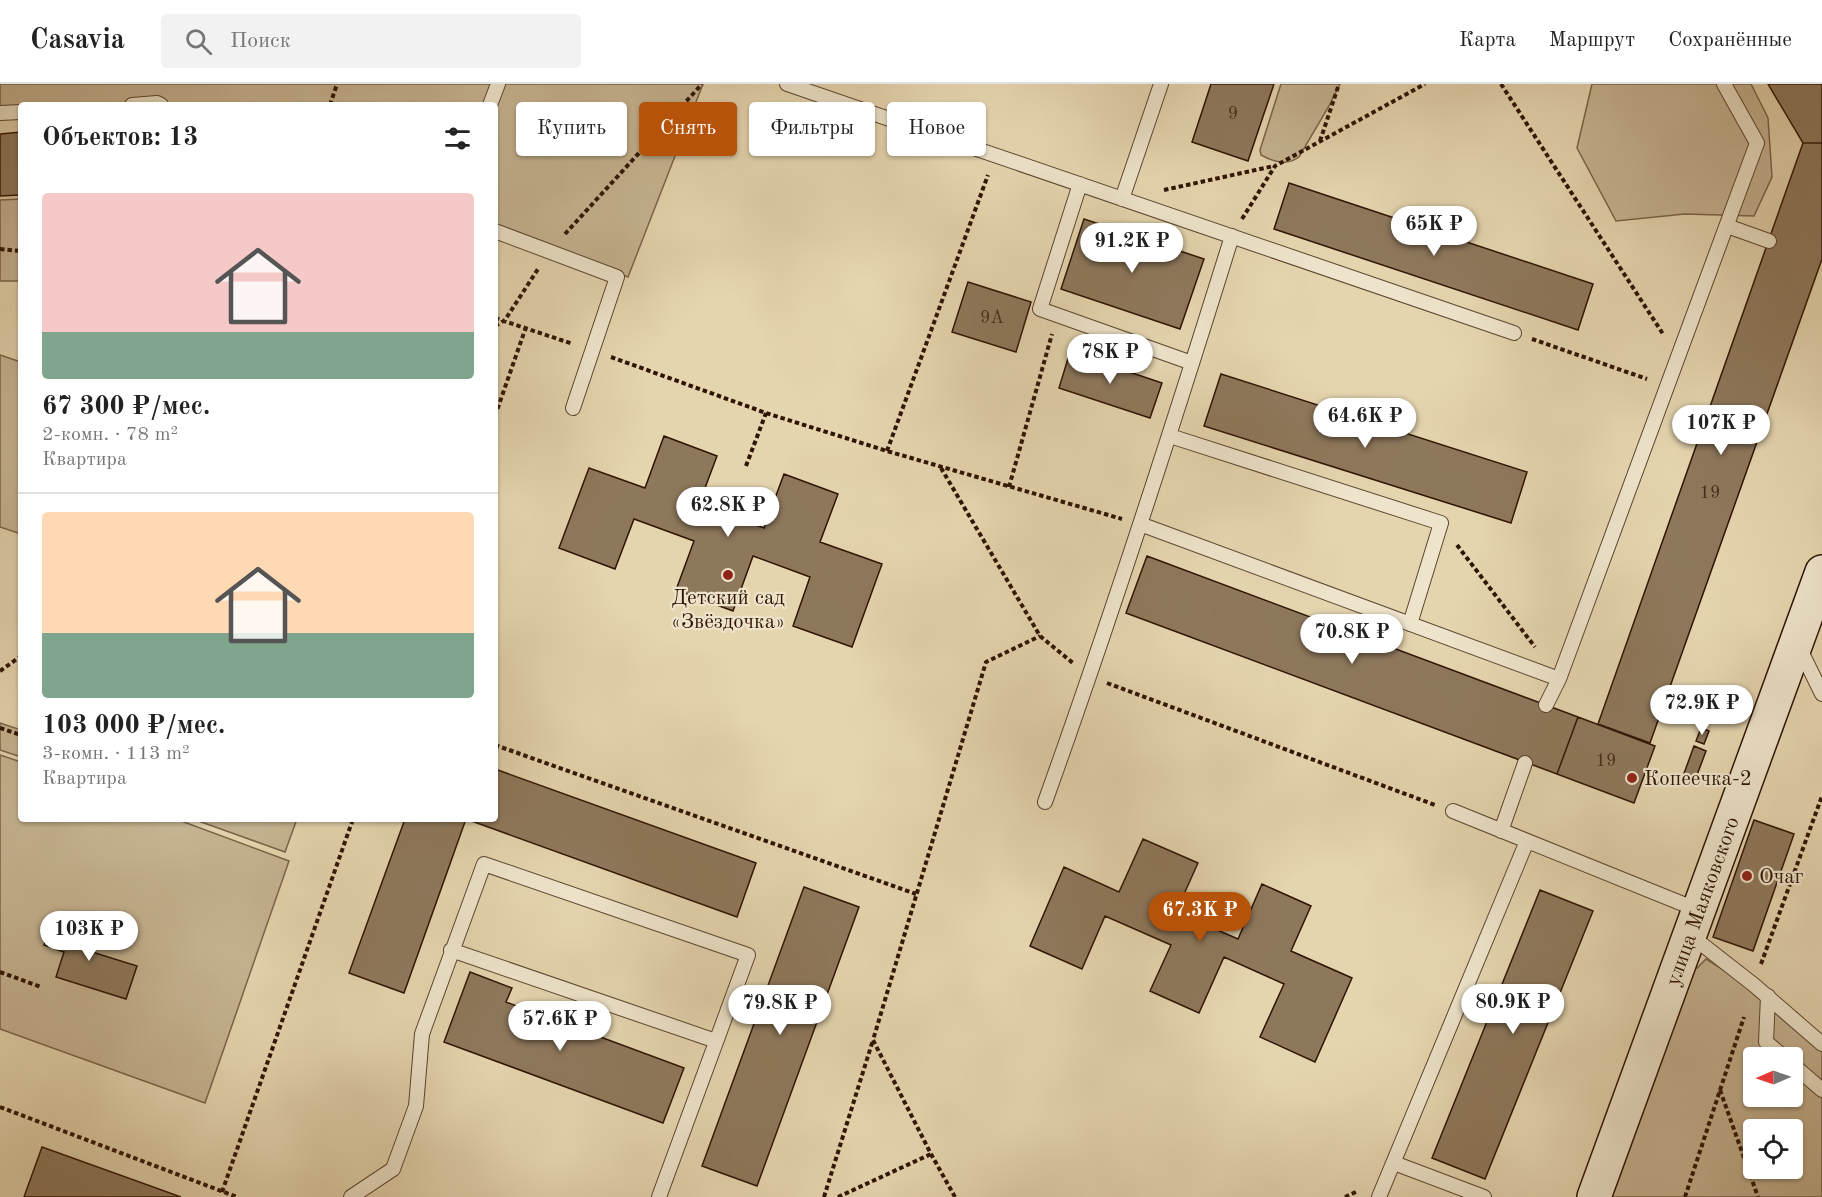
<!DOCTYPE html>
<html lang="ru">
<head>
<meta charset="utf-8">
<style>
  :root { --surface:#fff; --page:#f2f2f2; --text:#222; --muted:#767676; --line:#e0e0e0; --accent:#b45309 }
  body { margin:0; font-family:"Old Standard TT",serif; background:var(--page); color:var(--text); height:100vh; display:flex; flex-direction:column; font-size:22px; white-space:nowrap }
  * { box-sizing:border-box; margin:0 }
  p { font-size:20px; color:var(--muted) }
  .icon { flex:none; width:33px; height:33px; fill:none; stroke:currentColor; stroke-width:2; stroke-linecap:round; stroke-linejoin:round }
  .map { position:relative; flex:1; overflow:hidden }
  .sheet { position:absolute; left:18px; top:18px; width:480px; height:720px; display:flex; flex-direction:column; background:var(--surface); border-radius:6px; box-shadow:0 2px 4px #0004 }
  .sheet>* { flex:none }
  .hud { position:absolute; left:516px; top:18px; width:570px; height:54px; display:flex; gap:12px }
  .needle { width:39px; rotate:268deg }
  .controls { position:absolute; left:1743px; top:963px; display:grid; gap:12px }
  .controls a { display:grid; place-items:center; width:60px; height:60px; border-radius:6px; background:var(--surface); box-shadow:0 2px 4px #0004; font-size:30px }
  .price { position:absolute; translate:-50% -51px; padding:0 14px; border-radius:21px; background:#fff; color:#222; font-size:20px; line-height:39px; filter:drop-shadow(0 2px 3px #0008) }
  .price::after { content:''; position:absolute; left:50%; top:36px; width:18px; height:14px; margin-left:-9px; background:inherit; clip-path:polygon(0 0,100% 0,50% 100%) }
  .price.current { background:var(--accent); color:#fff }
  ul { padding:0; list-style:none }
  li { display:grid; align-content:center; gap:12px; height:318px; padding:0 24px }
  li+li { border-top:2px solid var(--line) }
  li span { display:grid; place-items:center; height:186px; border-radius:6px; color:#555 }
  li>.icon { margin-inline-start:auto }
  span .icon { width:108px; height:108px; fill:#fffc; stroke-width:1 }
  li b { font-size:26px }
  h2 { display:flex; justify-content:space-between; align-items:center; height:72px; padding:0 24px; font-size:26px }
  .chip { padding:0 21px; border-radius:6px; background:var(--surface); box-shadow:0 2px 4px #0004; font-size:21px; line-height:54px }
  .chip.current { background:var(--accent); color:#fff }
  header { display:flex; align-items:center; gap:36px; box-sizing:border-box; height:84px; padding:0 30px; background:var(--surface); border-bottom:2px solid var(--line) }
  header strong { font-size:28px }
  nav { display:flex; gap:33px; margin-inline-start:auto; font-size:21px }
  .search { width:420px; height:54px; background:var(--page); display:flex; align-items:center; gap:15px; box-sizing:border-box; padding:0 21px; border-radius:6px; color:var(--muted); font-size:22px }
  .map>svg:first-child { display:block }
</style>
</head>
<body>
<header>
<strong>Casavia</strong>
<div class="search"><svg class="icon" aria-label="search" viewBox="0 0 24 24"><circle cx="10" cy="10" r="6"/><path d="M15 15l6 6"/></svg>Поиск</div>
<nav><a>Карта</a><a>Маршрут</a><a>Сохранённые</a></nav>
</header>
<div class="map">
<svg width="1822" height="1113" viewBox="0 0 1822 1113">
  <rect width="100%" height="100%" fill="#e5d5af"/>
  <filter id="stains"><feTurbulence type="fractalNoise" baseFrequency=".00333" numOctaves="4"/><feColorMatrix values="0 0 0 0 .2 0 0 0 0 .09 0 0 0 0 .02 0 0 0 .5 -.17"/></filter>
  <radialGradient id="worn" r=".72"><stop offset=".6" stop-color="#630" stop-opacity="0"/><stop offset="1" stop-color="#630" stop-opacity=".3"/></radialGradient>
  <path fill="#c6b492" stroke="#7a644a" stroke-width="1.5" fill-rule="evenodd" d="M0,0h703l-75,193 -133,-50v-122h-326l-12,-4 -79,4h-57v3l-21,1z
    M1281,0h59l-11,22 -30,51c-12,9 -25,5 -38,-2l-1,-5z
    M1592,0h159l17,34 4,59 -18,39 -69,-2 -69,7 -39,-73z
    M21,115v82h-21v-81z
    M0,271l21,7v172l-21,-7z
    M0,639l21,7v27l-21,-7z
    M0,671l21,7v57h155l113,42 -84,242 -205,-74z
    M193,735h104l-12,33z
    M1706,875l55,34 61,57v147h-215l83,-232 7,3zM1754,974h38v38h-38zM1754,1046h38v38h-38z"/>
  <path fill="#8e785c" stroke="#2f1403" stroke-width="1.5" d="M1211,0h63l-26,77 -56,-19z
    M1768,0h54v59h-19z
    M21,48v63l-21,1v-62z
    M1803,59h19v116l-172,484 -52,-19z
    M1289,99l304,101 -15,46 -304,-101z
    M1084,135l120,40 -24,70 -119,-40z
    M968,198l63,20 -15,50 -64,-20z
    M1070,268l92,31 -12,35 -91,-30z
    M1221,290l306,98 -16,51 -307,-97z
    M664,352l53,20 -18,48 65,24 20,-54 54,20 -18,48 62,22 -30,83 -59,-21 17,-49 -57,-21 -20,55 -57,-21 18,-49 -60,-22 -19,50 -56,-21 30,-80 56,20z
    M1147,472l431,161 -21,57 -431,-161z
    M1578,633l77,29 -21,57 -77,-29z
    M1701,644l8,3 -5,13 -8,-3z
    M1694,662l12,5 -12,32 -12,-4z
    M495,685l261,94 -19,54 -271,-98 -62,174 -55,-20 56,-154h90z
    M1754,736l40,14 -41,117 -40,-14z
    M1143,755l55,24 -22,49 62,27 24,-55 49,22 -20,45 61,27 -37,84 -55,-25 24,-53 -60,-27 -25,56 -49,-22 21,-46 -66,-29 -23,53 -52,-23 34,-79 55,25z
    M804,803l55,20 -102,279 -55,-20z
    M1540,806l53,21 -108,268 -53,-21z
    M52,836l45,15 -5,17 45,14 -11,33 -70,-22 8,-25 -20,-7z
    M470,888l42,16 -6,14 178,66 -21,55 -219,-81z
    M42,1063l139,50h-157z"/>
  <g fill="none" stroke-linecap="round" stroke-linejoin="round">
    <defs>
      <path id="lane" d="M787,0l727,249
        M132,21l25,-2 4,2
        M490,21l8,-21
        M0,29l21,-1
        M1080,100l-40,125 152,54
        M1122,115l39,-115
        M1727,142l42,15
        M495,147l122,46 -44,131
        M1170,352l271,87 -31,101
        M1140,440l419,155
        M1799,563l23,47
        M1546,621l13,-26 198,-536 -33,-59
        M1045,718c67,-187 128,-376 187,-566
        M1453,727l245,99
        M1501,747l24,-68
        M1690,851l64,50 68,59
        M451,866l265,91
        M1768,912l-2,46 19,16
        M1792,980l30,26
        M1394,1079l90,34
        M351,1113l42,-28 23,-63 6,-72 62,-170 264,91 -89,242
        M1379,1113l148,-356"/>
      <g id="secondary">
        <path id="s1" d="M1594,1113l228,-625"/>
      </g>
    </defs>
    <use href="#lane" stroke="#5c442e" stroke-width="16"/>
    <use href="#secondary" stroke="#2f1403" stroke-width="36"/>
    <path stroke="#2f1403" stroke-width="4" stroke-dasharray="4.5 3" stroke-linecap="butt" d="M1501,0l162,250
      M330,21l7,-21
      M1320,57l19,-57
      M1164,106l110,-24
      M1242,135l33,-53 150,-82
      M565,150l137,-150
      M0,165l21,2
      M495,234l78,26
      M495,242l10,-6 33,-51
      M1532,255l115,40
      M611,273l155,56 121,38 235,68
      M495,332l31,-89
      M887,367l101,-276
      M746,382l20,-53
      M941,384l99,168 33,27
      M1009,403l43,-153
      M1457,461l78,102
      M0,587l21,-15
      M1107,599l328,122
      M0,644l21,7
      M495,661l421,149
      M1761,880l61,-168
      M0,888l41,15
      M1720,1006l38,107
      M0,1023l237,90
      M222,1108l131,-373
      M824,1113l49,-157
      M838,1113l93,-43
      M955,1113l-24,-43 -58,-114 113,-378 54,-26
      M1345,1113l13,-6
      M1685,1113l59,-180"/>
    <use href="#lane" stroke="#eee4cb" stroke-width="14"/>
    <use href="#secondary" stroke="#eee4cb" stroke-width="33"/>
  </g>
  <g fill="#8f2418" stroke="#eee4cb" stroke-width="2">
    <circle cx="728" cy="491" r="6"/>
    <circle cx="1632" cy="694" r="6"/>
    <circle cx="1747" cy="792" r="6"/>
  </g>
  <g text-anchor="middle" stroke-width="4.5" stroke-linejoin="round" paint-order="stroke">
    <g font-size="18" fill="#472d19">
      <text x="1233" y="35">9</text>
      <text x="992" y="239">9А</text>
      <text x="1710" y="414">19</text>
      <text x="1606" y="682">19</text>
    </g>
    <g font-size="21" fill="#2f1403" stroke="#eee4cb" text-anchor="start">
      <text x="728" y="520" text-anchor="middle">Детский сад<tspan x="728" dy="24">«Звёздочка»</tspan></text>
      <text x="1644" y="701">Копеечка-2</text>
      <text x="1759" y="799">Очаг</text>
    </g>
    <g font-size="21" fill="#2f1403" stroke="#eee4cb">
      <text dy="7" stroke="none"><textPath href="#s1" startOffset="315">улица Маяковского</textPath></text>
    </g>
  </g>
  <rect width="100%" height="100%" filter="url(#stains)"/>
  <rect width="100%" height="100%" fill="url(#worn)"/>
</svg>
<div class="controls">
<a><svg class="needle" viewBox="-14 -14 28 28"><path d="M0-13l5 13h-10z" fill="#e53935"/><path d="M0 13l5-13h-10z" fill="#767676"/></svg></a>
<a><svg class="icon" aria-label="locate" viewBox="0 0 24 24"><circle cx="12" cy="12" r="6"/><path d="M12 2v4M12 18v4M2 12h4M18 12h4"/></svg></a>
</div>
<b class="price" style="left:1434px;top:173px">65K ₽</b>
<b class="price" style="left:1132px;top:190px">91.2K ₽</b>
<b class="price" style="left:1110px;top:301px">78K ₽</b>
<b class="price" style="left:1365px;top:365px">64.6K ₽</b>
<b class="price" style="left:1721px;top:372px">107K ₽</b>
<b class="price" style="left:728px;top:454px">62.8K ₽</b>
<b class="price" style="left:1352px;top:581px">70.8K ₽</b>
<b class="price" style="left:1702px;top:652px">72.9K ₽</b>
<b class="price current" style="left:1200px;top:859px">67.3K ₽</b>
<b class="price" style="left:89px;top:878px">103K ₽</b>
<b class="price" style="left:1513px;top:951px">80.9K ₽</b>
<b class="price" style="left:780px;top:952px">79.8K ₽</b>
<b class="price" style="left:560px;top:968px">57.6K ₽</b>
<div class="hud">
<a class="chip">Купить</a>
<a class="chip current">Снять</a>
<a class="chip">Фильтры</a>
<a class="chip">Новое</a>
</div>
<section class="sheet">
<h2>Объектов: 13<svg class="icon" aria-label="filters" viewBox="0 0 24 24"><path d="M4 7h16M4 17h16"/><circle cx="9" cy="7" r="2"/><circle cx="15" cy="17" r="2"/></svg></h2>
<ul>
<li><span style="background:linear-gradient(#f6c9c9 75%,#7fa58c 0)"><svg class="icon" aria-label="home" viewBox="0 0 24 24"><path d="M3 11l9-7 9 7M6 9v11h12V9"/></svg></span><div><b>67 300 ₽/мес.</b><p>2-комн. · 78 m²</p><p>Квартира</p></div></li>
<li><span style="background:linear-gradient(#ffd9b3 65%,#7fa58c 0)"><svg class="icon" aria-label="home" viewBox="0 0 24 24"><path d="M3 11l9-7 9 7M6 9v11h12V9"/></svg></span><div><b>103 000 ₽/мес.</b><p>3-комн. · 113 m²</p><p>Квартира</p></div></li>
</ul>
</section>
</div>
</body>
</html>
